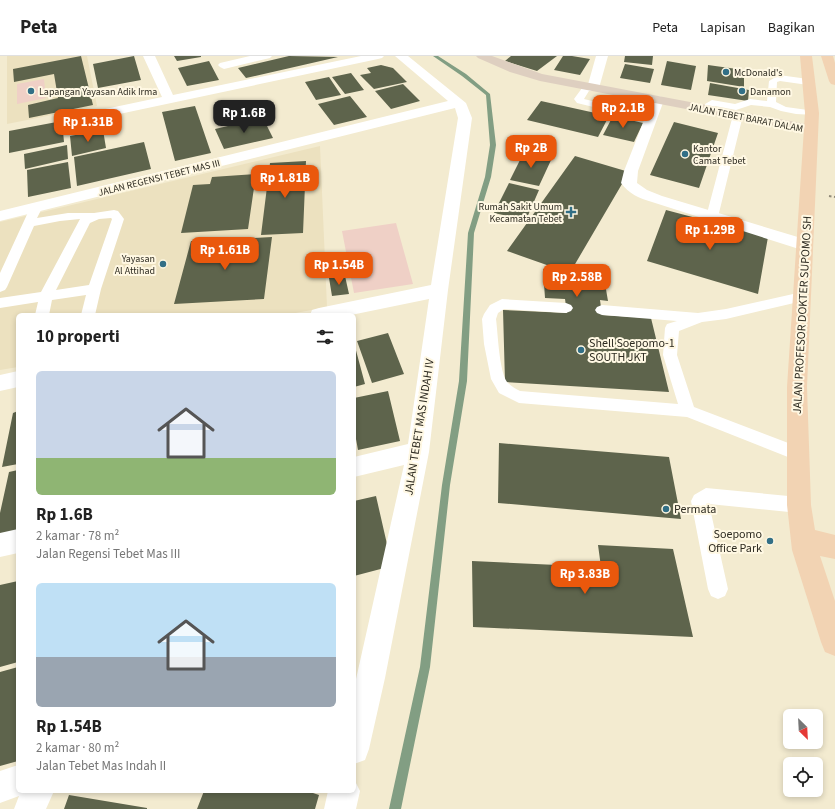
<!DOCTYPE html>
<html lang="id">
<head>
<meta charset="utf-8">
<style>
  :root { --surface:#fff; --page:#f6f6f6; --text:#222; --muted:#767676; --line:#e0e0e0; --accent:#ea580c }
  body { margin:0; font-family:"Source Sans 3",sans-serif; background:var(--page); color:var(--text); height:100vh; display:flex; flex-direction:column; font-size:15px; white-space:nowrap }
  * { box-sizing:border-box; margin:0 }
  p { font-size:13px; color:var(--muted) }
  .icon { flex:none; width:22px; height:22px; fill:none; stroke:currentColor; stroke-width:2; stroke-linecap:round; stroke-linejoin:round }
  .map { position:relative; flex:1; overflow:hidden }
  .panel { position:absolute; left:16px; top:257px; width:340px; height:480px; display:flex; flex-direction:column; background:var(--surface); border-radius:6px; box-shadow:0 2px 6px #0003 }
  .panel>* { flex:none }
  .needle { width:26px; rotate:156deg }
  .buttons { position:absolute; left:783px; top:653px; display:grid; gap:8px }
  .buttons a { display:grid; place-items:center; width:40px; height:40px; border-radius:6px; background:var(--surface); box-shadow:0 2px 6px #0003; font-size:20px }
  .price { position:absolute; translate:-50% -34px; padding:0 9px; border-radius:8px; background:var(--accent); color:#fff; font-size:13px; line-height:26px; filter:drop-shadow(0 1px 2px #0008) }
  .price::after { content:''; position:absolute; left:50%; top:24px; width:12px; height:9px; margin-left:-6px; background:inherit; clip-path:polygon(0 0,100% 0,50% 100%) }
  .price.current { background:#222; color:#fff }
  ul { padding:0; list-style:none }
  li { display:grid; align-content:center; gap:8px; height:212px; padding:0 20px }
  li span { display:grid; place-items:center; height:124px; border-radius:6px; color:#555 }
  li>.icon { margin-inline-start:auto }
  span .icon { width:72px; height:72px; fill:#fffc; stroke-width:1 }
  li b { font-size:17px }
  h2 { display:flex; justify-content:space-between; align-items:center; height:48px; padding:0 20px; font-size:17px }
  header { display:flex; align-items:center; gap:24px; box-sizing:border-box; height:56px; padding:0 20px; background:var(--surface); border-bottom:1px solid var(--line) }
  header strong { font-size:19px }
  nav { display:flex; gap:22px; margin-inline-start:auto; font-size:14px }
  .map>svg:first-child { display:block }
</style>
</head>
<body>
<header>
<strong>Peta</strong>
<nav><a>Peta</a><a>Lapisan</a><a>Bagikan</a></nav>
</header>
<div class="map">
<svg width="835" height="753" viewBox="0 0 835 753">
  <rect width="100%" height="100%" fill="#f3ebd0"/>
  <path fill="#ece1bf" d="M7,0h80l10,50 -90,18z
    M320,90l7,161 -42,8h-267v52l-18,3v-148z"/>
  <path fill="#efd0c6" d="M44,23l2,19 -29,6v-20z
    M396,167l17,61 -59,9 -12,-62z"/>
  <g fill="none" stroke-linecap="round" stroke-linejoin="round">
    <path fill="#829e83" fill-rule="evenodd" d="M433,0h5l28,18 24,20 6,51 -5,32 -17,56 -7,148 -17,104 -20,182 -29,142h-12l31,-142 22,-182 17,-104 9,-148 17,-56 5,-32 -4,-50 -24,-19z"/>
  </g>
  <path fill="#5e644c" d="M81,0l12,49 -64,13 -1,-13 30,-7 -4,-24 -40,8 -1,-13z
    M134,0l7,24 -43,8 -5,-24z
    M174,0h27v1l-24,4z
    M289,0l49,1 -92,21 -8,-10z
    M511,0h46l-20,15 -32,-10z
    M563,0h9l18,3 -10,16 -26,-5z
    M625,0h28l-1,9 -28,-3z
    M209,5l10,19 -32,6 -9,-18z
    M667,5l29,5 -5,24 -30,-5z
    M625,8l29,5 -4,14 -30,-5z
    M381,9l12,3 14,14 -33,7 -14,-14 11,-2 -4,-5z
    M708,9l36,5v17l-37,-6z
    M351,17l13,17 -19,4 -13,-17z
    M329,21l12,18 -25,5 -11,-18z
    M710,27l39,7 -1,11 -40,-6z
    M403,28l17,17 -29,8 -16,-18z
    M350,40l17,21 -33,8 -16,-21z
    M541,45l68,15 -11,21 -71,-17z
    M195,50l16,47 -36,8 -13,-49z
    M613,60l30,7 -9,19 -31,-7z
    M263,62l10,20 -49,11 -9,-20z
    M62,65l2,21 -55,11v-22z
    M674,66l44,11 -19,55 -49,-13z
    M103,74l3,18 -34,8 -2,-20z
    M144,86l7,27 -74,17 -3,-29z
    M67,89l1,14 -43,10 -1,-15z
    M524,96l28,6 -13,28 -29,-6z
    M575,100l54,16 -58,99 32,1 5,29 -8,-1 2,15 49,3 18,74 -164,-10 -2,-72 64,3 -2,-14 -20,-1 -2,-29 18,1 -54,-19z
    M306,105l-3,72 -42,2 9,-72z
    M68,106l3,26 -43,9 -1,-27z
    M256,118l-8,55 -67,4 12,-48 17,-1 2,-7z
    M509,127l30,7 -13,30 -32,-7z
    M666,154l102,27 -10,57 -111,-33z
    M272,181l-8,62 -90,5 17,-63z
    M345,220l4,18 -17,2 -3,-18z
    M388,277l16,41 -32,9 -15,-42z
    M354,287l11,41 -11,3z
    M388,335l12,50 -42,9 -4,-22v-30z
    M18,355v53l-16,3 11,-54z
    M499,387l170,14 12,62 -183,-16z
    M18,414v67l-18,4v-28l9,-41z
    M376,440l16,70 -38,10v-75z
    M598,489l75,4 20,88 -220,-10 -1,-66 129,6z
    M18,525v81l-18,5v-82z
    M18,611v94l-18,5v-94z
    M204,735h103l12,4 -4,14h-118z
    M69,739l78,13v1h-83z"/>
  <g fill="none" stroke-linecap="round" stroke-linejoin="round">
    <path stroke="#908a78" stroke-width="2" stroke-dasharray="2.5 2.5" stroke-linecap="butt" d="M829,140l6,1"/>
    <path fill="#fff" fill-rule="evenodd" d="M779,19l29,4 4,3 -4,3 -28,-4 -3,1 -1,20 10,5 29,4 2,2 -2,2 -19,-1 -15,-3 -11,-4 -19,-2 -15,5 -21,-4 -2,6 -3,1 -5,-3v-6l7,-4 23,4 15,-5 17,2 2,-20z
      M588,27l4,3 -8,13 28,7 13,-14 3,-1 5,3 -16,17 -3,1 -37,-9 -3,-4 11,-15z
      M738,56l5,3 -25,102 -2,3h-8l-2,-3 27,-102z
      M36,148l4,1 2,3 -5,10 31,-5h26l20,-3 4,1 6,8 -23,70 -6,26h-14l5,-20 -34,5 -3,15h-14l3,-13 -38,6v-10l41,-6 39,-73 -20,2 -26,5 -27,61 -2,3 -5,2v-19l30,-65 2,-3zM111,162l1,1 -23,66 -33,5 34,-67 9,-4z
      M802,236l5,2 2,3 -2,3 -81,19 -24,3 -23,9 -2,24 17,52 110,42 2,5 -2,5 -6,2 -111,-44 -168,-14 -20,-10 -8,-14 -7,-35 -2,-25 2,-5 6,-9 12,-6 64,4 5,2 2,3 -2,3 -5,2 -62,-4 -6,4 -2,6c2,15 3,51 11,63 4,4 9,7 13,9l158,13 -15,-49 2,-27 2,-4 10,-3 -75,-6 -5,-2 -2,-3 2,-3 5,-2 96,8 28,-4z
      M706,432l93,9 6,2 3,6 -3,6 -6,2 -90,-9 19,85 -3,7 -7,3 -7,-3 -3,-7 -17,-88 3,-6z"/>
    <path fill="#fff" fill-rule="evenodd" d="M143,0h12l18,39 188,-39h23l-2,2 -4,1 -301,64 -5,-1 -2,-3 2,-3 90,-19z
      M250,0h22l-2,2 -46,11 -4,-2 -2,-2 2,-2z
      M395,0h13l58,47 6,15 -24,172 -19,162 -44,226 -16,71 -4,11 -11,4v-76l50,-223 -50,12v-20l54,-13 21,-145 -78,16h-41l2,-5 7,-2 112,-23 27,-167 -3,-10 -455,113v-10l448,-110z
      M596,0h12l-9,32 -2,3h-8l-2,-3z
      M658,40l4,1 2,3 -26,71 -1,12 10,7 15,6 149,45 2,4 -2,4 -6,2 -6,-2 -147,-47c-13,-4 -23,-8 -31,-19l3,-12 28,-71 2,-3z
      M18,315v16l-18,4v-16z
      M18,473v24l-18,4v-24z
      M18,709v26h36l-8,18h-32l5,-13 -19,7v-32z
      M354,723l6,12 -4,18h-32l4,-18h26z"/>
    <path fill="#decfc0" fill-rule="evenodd" d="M476,0h16l50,18 269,51 5,1 2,3 -2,3 -5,1 -271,-52 -30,-9 -32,-14z"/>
    <path fill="#f2d3b3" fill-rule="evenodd" d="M800,0h12l7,57 -12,274 4,118 4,25 20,5v24l-15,-3 15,45v55l-10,-4 -4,-10 -29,-92 -5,-45v-118l18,-274z
      M821,0h12l2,7v22l-4,-1 -2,-3z"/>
  </g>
  <g fill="#326f86" stroke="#fff8e3" stroke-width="1.5">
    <circle cx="726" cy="16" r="4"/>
    <circle cx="31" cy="35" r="4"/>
    <circle cx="742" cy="35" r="4"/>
    <circle cx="685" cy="98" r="4"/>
    <path d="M569 150h4v4h4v4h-4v4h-4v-4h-4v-4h4z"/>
    <circle cx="163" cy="208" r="4"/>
    <circle cx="581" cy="294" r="4"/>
    <circle cx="666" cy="453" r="4"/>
    <circle cx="770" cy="485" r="4"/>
  </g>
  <g text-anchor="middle" stroke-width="4" stroke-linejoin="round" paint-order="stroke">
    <g font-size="10" fill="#2e2b21" stroke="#fff8e3" text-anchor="start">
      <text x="734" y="20">McDonald's</text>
      <text x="39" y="39">Lapangan Yayasan Adik Irma</text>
      <text x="750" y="39">Danamon</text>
      <text x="693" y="96">Kantor<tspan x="693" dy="12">Camat Tebet</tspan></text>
      <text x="562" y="154" text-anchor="end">Rumah Sakit Umum<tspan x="562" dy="12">Kecamatan Tebet</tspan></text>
      <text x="155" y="206" text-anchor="end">Yayasan<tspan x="155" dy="12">Al Attihad</tspan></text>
    </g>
    <g font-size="10" fill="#2e2b21" stroke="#fff8e3">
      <text transform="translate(746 61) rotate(11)" y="4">JALAN TEBET BARAT DALAM</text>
      <text transform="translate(159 121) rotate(-14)" y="4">JALAN REGENSI TEBET MAS III</text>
    </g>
    <g font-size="12" fill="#2e2b21" stroke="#fff8e3">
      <text transform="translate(802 259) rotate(-87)" y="4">JALAN PROFESOR DOKTER SUPOMO SH</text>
      <text transform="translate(419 371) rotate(-81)" y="4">JALAN TEBET MAS INDAH IV</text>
    </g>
    <g font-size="12" fill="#2e2b21" stroke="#fff8e3" text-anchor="start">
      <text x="589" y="291">Shell Soepomo-1<tspan x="589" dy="14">SOUTH JKT</tspan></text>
      <text x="674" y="457">Permata</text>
      <text x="762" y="482" text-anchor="end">Soepomo<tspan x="762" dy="14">Office Park</tspan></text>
    </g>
  </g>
</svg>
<div class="buttons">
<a><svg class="needle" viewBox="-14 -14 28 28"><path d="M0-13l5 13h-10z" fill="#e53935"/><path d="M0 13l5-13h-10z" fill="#767676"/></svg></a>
<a><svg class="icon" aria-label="locate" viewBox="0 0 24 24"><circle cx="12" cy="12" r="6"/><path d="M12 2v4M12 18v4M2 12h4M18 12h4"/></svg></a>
</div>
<b class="price" style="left:623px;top:73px">Rp 2.1B</b>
<b class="price current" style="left:244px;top:78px">Rp 1.6B</b>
<b class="price" style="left:88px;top:87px">Rp 1.31B</b>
<b class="price" style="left:531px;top:113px">Rp 2B</b>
<b class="price" style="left:285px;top:143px">Rp 1.81B</b>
<b class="price" style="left:710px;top:195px">Rp 1.29B</b>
<b class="price" style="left:225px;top:215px">Rp 1.61B</b>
<b class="price" style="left:339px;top:230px">Rp 1.54B</b>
<b class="price" style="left:577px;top:242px">Rp 2.58B</b>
<b class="price" style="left:585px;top:539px">Rp 3.83B</b>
<section class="panel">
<h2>10 properti<svg class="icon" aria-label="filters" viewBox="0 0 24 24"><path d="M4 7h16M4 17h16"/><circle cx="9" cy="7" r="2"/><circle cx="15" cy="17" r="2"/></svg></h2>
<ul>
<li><span style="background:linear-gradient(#c9d6e8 70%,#8fb573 0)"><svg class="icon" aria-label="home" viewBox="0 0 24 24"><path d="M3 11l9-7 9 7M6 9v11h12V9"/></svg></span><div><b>Rp 1.6B</b><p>2 kamar · 78 m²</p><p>Jalan Regensi Tebet Mas III</p></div></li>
<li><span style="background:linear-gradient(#bfe0f5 60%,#9aa5b1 0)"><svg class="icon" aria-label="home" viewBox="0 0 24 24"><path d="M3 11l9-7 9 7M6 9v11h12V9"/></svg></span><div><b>Rp 1.54B</b><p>2 kamar · 80 m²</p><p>Jalan Tebet Mas Indah II</p></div></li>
</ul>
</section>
</div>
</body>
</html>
